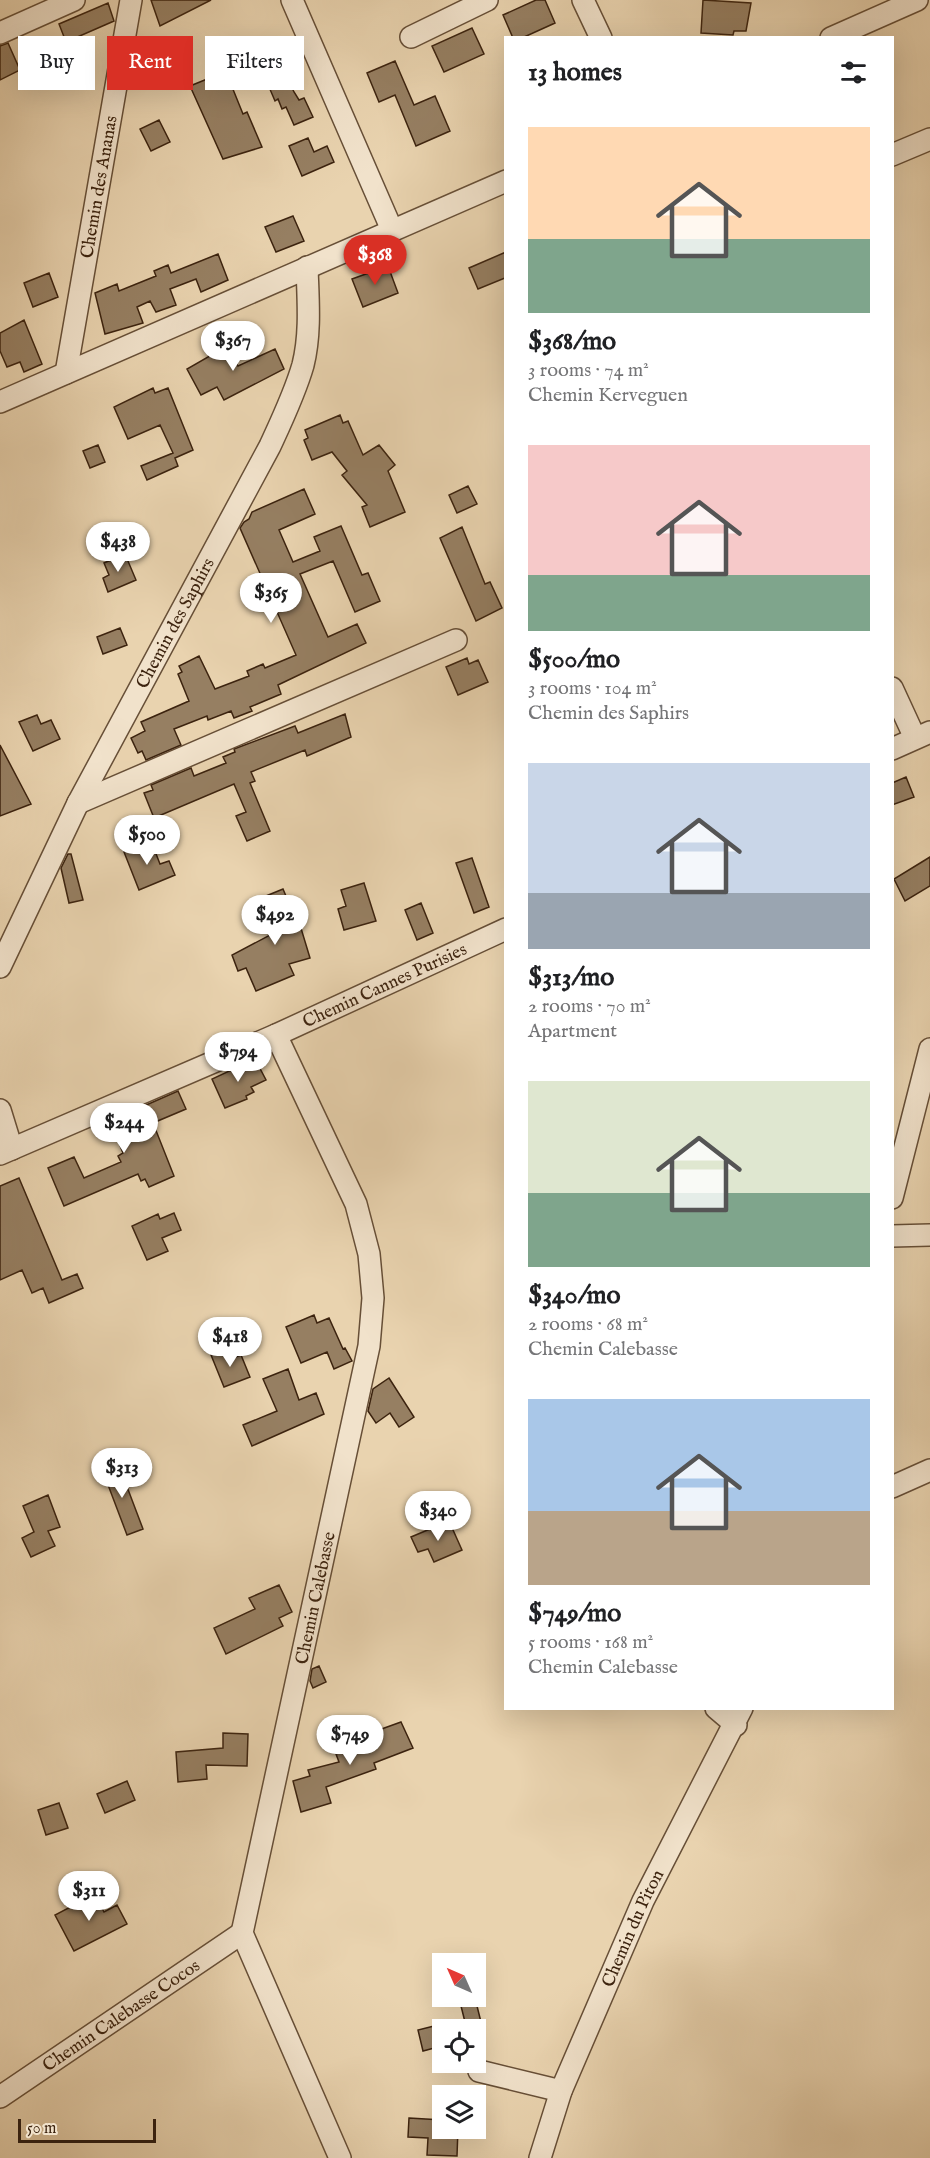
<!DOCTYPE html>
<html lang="en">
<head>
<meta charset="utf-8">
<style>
  :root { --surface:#fff; --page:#f2f2f2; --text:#202124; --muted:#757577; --accent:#d93025 }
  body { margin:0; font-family:"IM FELL English",serif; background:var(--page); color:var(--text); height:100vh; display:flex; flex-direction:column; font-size:22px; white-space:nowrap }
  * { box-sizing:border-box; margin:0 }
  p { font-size:20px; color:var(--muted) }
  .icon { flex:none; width:33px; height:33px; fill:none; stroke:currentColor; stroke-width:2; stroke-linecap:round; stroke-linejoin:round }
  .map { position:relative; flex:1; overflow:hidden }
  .side { position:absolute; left:504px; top:36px; width:390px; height:1674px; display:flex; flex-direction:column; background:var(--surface); border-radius:0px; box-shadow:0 6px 24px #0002 }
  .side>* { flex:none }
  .top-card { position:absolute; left:18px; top:36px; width:396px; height:54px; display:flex; gap:12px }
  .needle { width:39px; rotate:315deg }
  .controls { position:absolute; left:432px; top:1953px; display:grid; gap:12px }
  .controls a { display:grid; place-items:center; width:54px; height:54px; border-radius:0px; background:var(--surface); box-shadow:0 6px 24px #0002; font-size:30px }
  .scale { position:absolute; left:18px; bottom:15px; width:138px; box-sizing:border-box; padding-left:6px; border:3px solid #3c230f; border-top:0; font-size:16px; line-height:21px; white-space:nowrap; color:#3c230f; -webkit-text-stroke:4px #f1e2cb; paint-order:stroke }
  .price { position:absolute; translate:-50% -51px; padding:0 14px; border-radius:21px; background:#fff; color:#222; font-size:20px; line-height:39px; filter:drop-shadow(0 2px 3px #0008) }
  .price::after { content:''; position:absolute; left:50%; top:36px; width:18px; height:14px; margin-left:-9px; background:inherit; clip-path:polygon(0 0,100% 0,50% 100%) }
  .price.selected { background:var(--accent); color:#fff }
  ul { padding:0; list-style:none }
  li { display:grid; align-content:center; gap:12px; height:318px; padding:0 24px }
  li span { display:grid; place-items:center; height:186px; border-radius:0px; color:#555 }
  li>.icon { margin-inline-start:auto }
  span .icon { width:108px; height:108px; fill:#fffc; stroke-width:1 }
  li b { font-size:26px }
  h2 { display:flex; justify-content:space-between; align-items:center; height:72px; padding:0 24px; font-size:26px }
  .chip { padding:0 21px; border-radius:0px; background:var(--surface); box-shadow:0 6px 24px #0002; font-size:21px; line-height:54px }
  .chip.selected { background:var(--accent); color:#fff }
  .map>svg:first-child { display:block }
</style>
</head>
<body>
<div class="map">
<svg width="930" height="2158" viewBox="0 0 930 2158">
  <rect width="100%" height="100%" fill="#e9d3af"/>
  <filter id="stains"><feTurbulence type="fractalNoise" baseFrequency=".00333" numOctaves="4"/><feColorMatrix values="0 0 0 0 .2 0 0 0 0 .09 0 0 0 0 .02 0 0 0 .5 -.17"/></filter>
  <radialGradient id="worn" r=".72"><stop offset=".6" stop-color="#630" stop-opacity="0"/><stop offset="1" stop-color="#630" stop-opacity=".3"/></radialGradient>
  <path fill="#967f62" stroke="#3c230f" stroke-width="1.5" d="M151,0h60l-51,26z
    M536,0h9l10,23 -33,15h-9l-10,-23z
    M703,0l48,3 -5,28h-12l-1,4 -32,-2z
    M108,3l6,18 -48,21 -7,-18z
    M472,28l12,26 -40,18 -12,-26z
    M8,43l12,27 -20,10v-34z
    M395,61l19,44 21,-9 15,35 -34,15 -21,-51 -16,7 -12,-29z
    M281,65l13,27 5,8 5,-2 9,19 -19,8 -8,-18 -4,2 -4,-10 -3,2 -12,-28z
    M217,75l2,6 9,-4 15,37 4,-2 15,35 -39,12 -33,-73z
    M159,120l11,22 -19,9 -11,-22z
    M308,138l6,14 13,-6 7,16 -32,14 -13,-30z
    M293,216l11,25 -28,11 -11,-25z
    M506,252l-1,26 -27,11 -9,-21z
    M218,254l10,26 -27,12 -5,-13 -26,10 6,16 -20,7 -6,-11 -13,6 6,16 -38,11 -10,-41 22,-9 2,7 37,-15 -2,-5 14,-6 3,8z
    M388,266l10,27 -35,14 -11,-28z
    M49,273l9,24 -25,10 -9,-24z
    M24,320l18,44 -18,8 -4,-10 -13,5 -7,-16v-18z
    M227,346l11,20 37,-17 9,20 -60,31 -7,-13 -16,8 -14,-26z
    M153,388l2,5 13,-5 25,62 -18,8 3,8 -31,14 -6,-14 32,-13 -13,-28 -32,14 -14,-32z
    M340,415l3,8 5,-2 15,34 16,-10 16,20 -7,6 17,41 -35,15 -8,-20 5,-2 -25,-30 5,-4 -15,-19 -20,8 -8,-20 4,-2 -3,-8z
    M98,445l7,17 -15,6 -7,-17z
    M468,486l9,18 -20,9 -8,-18z
    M304,489l11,25 -36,16 14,32 27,-11 -6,-14 27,-11 21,49 6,-2 12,28 -25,11 -22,-51 -33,13 28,63 29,-13 9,19 -88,42 3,9 -31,13 2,4 -18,7 -3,-7 -23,9 -1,-4 -33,13 7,16 -35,15 -4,-9 -4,2 -7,-15 14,-7 -4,-9 48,-21 -11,-27 4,-2 -3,-6 20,-10 16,33 34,-13 -2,-5 16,-7 2,4 31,-13 -56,-127 4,-6 5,-3 3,-7z
    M462,527l23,57 5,-2 12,26 -26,13 -36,-83z
    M125,554l11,26 -28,12 -5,-14 6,-3 -5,-12z
    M120,628l7,17 -24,9 -6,-17z
    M467,658l2,6 9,-4 10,22 -30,13 -12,-28z
    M345,714l6,23 -44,19 -2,-6 -54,22 4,9 -5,2 20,48 -23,10 -11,-25 10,-4 -12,-28 -80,34 -10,-25 9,-3 -2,-5 40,-17 3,8 32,-13 -3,-6 12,-5 -1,-3 61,-23 3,7z
    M37,715l4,9 10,-4 9,19 -27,12 -14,-29z
    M0,745l31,59 -31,12z
    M906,777l8,20 -22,8v-22z
    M151,841l9,23 9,-3 6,14 -36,15 -15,-38z
    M68,854h3l12,46 -14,3 -8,-35z
    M930,857v29l-25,15 -11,-22z
    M472,858l17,49 -15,6 -18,-50z
    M364,883l12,38 -32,9 -6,-21 8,-3 -5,-16z
    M283,889l11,26h3l13,43 -21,6 5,11 -38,16 -10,-23 -8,3 -6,-16 44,-23 -11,-24 5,-2 -4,-10z
    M421,903l12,30 -16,7 -12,-30z
    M255,1059l11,21 -15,7 3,5 -8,4 1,3 -22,9 -13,-29z
    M178,1091l8,18 -33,14 21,53 -25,11 -4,-8 -4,2 -3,-7 -74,32 -16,-38 26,-11 10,21 37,-16 -3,-6 5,-3 -13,-32z
    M19,1178l43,102 15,-6 6,14 -34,15 -6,-15 -11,5 -10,-23 -22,10v-94z
    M174,1213l7,17 -19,8 6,13 -21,9 -15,-34 26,-12 2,5z
    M314,1315l3,8 12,-5 14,31 2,-1 7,13 -18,8 -7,-17 -26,11 -15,-36z
    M229,1348l4,10 8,-3 9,22 -26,10 -13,-32z
    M288,1369l11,31 17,-7 8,21 -72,32 -9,-21 34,-14 -14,-32z
    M389,1378l25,39 -15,10 -9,-14 -14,10 -8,-12 5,-22z
    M118,1463l25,66 -16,6 -25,-66z
    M48,1495l12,32 -12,4 7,15 -24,11 -9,-19 12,-6 -11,-26z
    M449,1521l13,29 -28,12 -6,-13 -10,3 -7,-15z
    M279,1585l13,27 -13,6 4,8 -57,28 -12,-26 41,-19 -6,-11z
    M319,1666l7,16 -13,6 -3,-7 2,-12z
    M401,1722l12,26 -39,15 2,6 -50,18 5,16 -30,9 -8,-31 17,-5 -2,-6 31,-8 -3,-8 43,-14 -3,-9z
    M223,1733l25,1 -1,32 -41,-1 1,14 -29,3 -2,-30 47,-4z
    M127,1781l8,19 -30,13 -8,-19z
    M59,1803l9,25 -22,7 -8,-25z
    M95,1894l9,18 13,-7 10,19 -53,27 -19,-36z
    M476,2002l7,28h-16l-6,-24z
    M442,2024v22l-19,5 -5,-21z
    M409,2118l33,2v8h16l-1,28 -30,-1 1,-17 -20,-1z"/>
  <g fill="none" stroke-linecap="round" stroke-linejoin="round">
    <defs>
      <g id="street">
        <path d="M292,0l100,230"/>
        <path d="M583,0l18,38"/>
        <path d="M0,33l74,-33"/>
        <path d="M411,37l76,-37"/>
        <path d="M831,38l86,-38"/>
        <path d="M892,155l38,-16"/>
        <path id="s1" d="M66,373l65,-373"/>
        <path d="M0,402l506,-221"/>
        <path d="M892,688l23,50"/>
        <path d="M892,749l38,-17"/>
        <path d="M78,803l378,-163"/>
        <path id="s2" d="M0,967l78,-164 192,-357c12,-26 25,-53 33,-81 8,-32 5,-66 4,-98"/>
        <path d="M276,1035l80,169 13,50 4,44 -4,48 -127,587 98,225"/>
        <path d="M0,1110l12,39"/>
        <path id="s3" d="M0,1154l276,-119 230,-106"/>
        <path d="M892,1198l38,-149"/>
        <path d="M892,1236l38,-1"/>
        <path d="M892,1487l38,-17"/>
        <path d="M716,1708l20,17"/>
        <path d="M479,2071l82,20"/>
        <path id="s4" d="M0,2097l242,-164"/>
        <path id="s5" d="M540,2158l21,-67 82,-190 99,-193"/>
      </g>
    </defs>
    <use href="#street" stroke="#674f37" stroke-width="24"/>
    <use href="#street" stroke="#f1e2cb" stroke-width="21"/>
  </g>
  <g text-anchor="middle" stroke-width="5" stroke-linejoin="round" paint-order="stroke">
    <g font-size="18" fill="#3c230f" stroke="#f1e2cb">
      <text dy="6" stroke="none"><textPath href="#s1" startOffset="189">Chemin des Ananas</textPath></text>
      <text dy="6" stroke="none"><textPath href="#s2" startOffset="386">Chemin des Saphirs</textPath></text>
      <text dy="6" stroke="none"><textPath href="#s3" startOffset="420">Chemin Cannes Purisies</textPath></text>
      <text transform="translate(315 1598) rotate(-78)" y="6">Chemin Calebasse</text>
      <text dy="6" stroke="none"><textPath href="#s5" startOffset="248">Chemin du Piton</textPath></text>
      <text dy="6" stroke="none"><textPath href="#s4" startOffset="146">Chemin Calebasse Cocos</textPath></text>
    </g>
  </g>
  <rect width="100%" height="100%" filter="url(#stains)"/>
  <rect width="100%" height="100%" fill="url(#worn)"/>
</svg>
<div class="controls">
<a><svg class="needle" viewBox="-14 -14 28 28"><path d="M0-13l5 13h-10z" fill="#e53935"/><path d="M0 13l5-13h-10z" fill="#757577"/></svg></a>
<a><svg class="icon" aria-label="locate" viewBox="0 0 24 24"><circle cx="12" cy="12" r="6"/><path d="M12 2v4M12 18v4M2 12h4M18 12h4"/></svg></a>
<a><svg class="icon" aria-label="layers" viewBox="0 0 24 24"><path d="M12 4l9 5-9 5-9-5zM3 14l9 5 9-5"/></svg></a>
</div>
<div class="scale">50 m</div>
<b class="price selected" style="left:375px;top:286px">$368</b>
<b class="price" style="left:233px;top:372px">$367</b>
<b class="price" style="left:118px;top:573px">$438</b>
<b class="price" style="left:271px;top:624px">$365</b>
<b class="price" style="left:147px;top:866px">$500</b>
<b class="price" style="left:275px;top:946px">$492</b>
<b class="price" style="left:238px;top:1083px">$794</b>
<b class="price" style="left:124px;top:1154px">$244</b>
<b class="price" style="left:230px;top:1368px">$418</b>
<b class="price" style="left:122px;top:1499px">$313</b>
<b class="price" style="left:438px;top:1542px">$340</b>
<b class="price" style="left:350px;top:1766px">$749</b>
<b class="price" style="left:89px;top:1922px">$311</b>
<div class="top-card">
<a class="chip">Buy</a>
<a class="chip selected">Rent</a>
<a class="chip">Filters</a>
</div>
<section class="side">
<h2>13 homes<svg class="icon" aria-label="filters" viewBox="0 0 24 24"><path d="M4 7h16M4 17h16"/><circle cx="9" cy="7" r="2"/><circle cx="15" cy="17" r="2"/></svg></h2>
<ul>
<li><span style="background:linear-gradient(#ffd9b3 60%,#7fa58c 0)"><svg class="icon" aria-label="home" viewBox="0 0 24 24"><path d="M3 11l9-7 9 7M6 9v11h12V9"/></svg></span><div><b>$368/mo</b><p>3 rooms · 74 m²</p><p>Chemin Kerveguen</p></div></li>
<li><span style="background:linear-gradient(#f6c9c9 70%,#7fa58c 0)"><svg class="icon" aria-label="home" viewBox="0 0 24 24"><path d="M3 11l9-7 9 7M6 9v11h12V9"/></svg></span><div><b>$500/mo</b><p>3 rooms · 104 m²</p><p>Chemin des Saphirs</p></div></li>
<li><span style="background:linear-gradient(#c9d6e8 70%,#9aa5b1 0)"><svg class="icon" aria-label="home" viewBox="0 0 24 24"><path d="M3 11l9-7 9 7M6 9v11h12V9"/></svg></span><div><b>$313/mo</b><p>2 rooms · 70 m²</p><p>Apartment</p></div></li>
<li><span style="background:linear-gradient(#dfe7d0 60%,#7fa58c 0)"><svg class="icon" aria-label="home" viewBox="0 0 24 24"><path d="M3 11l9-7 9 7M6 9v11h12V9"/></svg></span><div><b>$340/mo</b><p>2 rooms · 68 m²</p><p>Chemin Calebasse</p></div></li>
<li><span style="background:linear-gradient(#a9c7e8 60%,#b9a48a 0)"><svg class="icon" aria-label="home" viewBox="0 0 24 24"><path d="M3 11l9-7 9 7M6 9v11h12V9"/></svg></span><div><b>$749/mo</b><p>5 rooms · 168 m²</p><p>Chemin Calebasse</p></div></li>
</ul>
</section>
</div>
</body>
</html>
